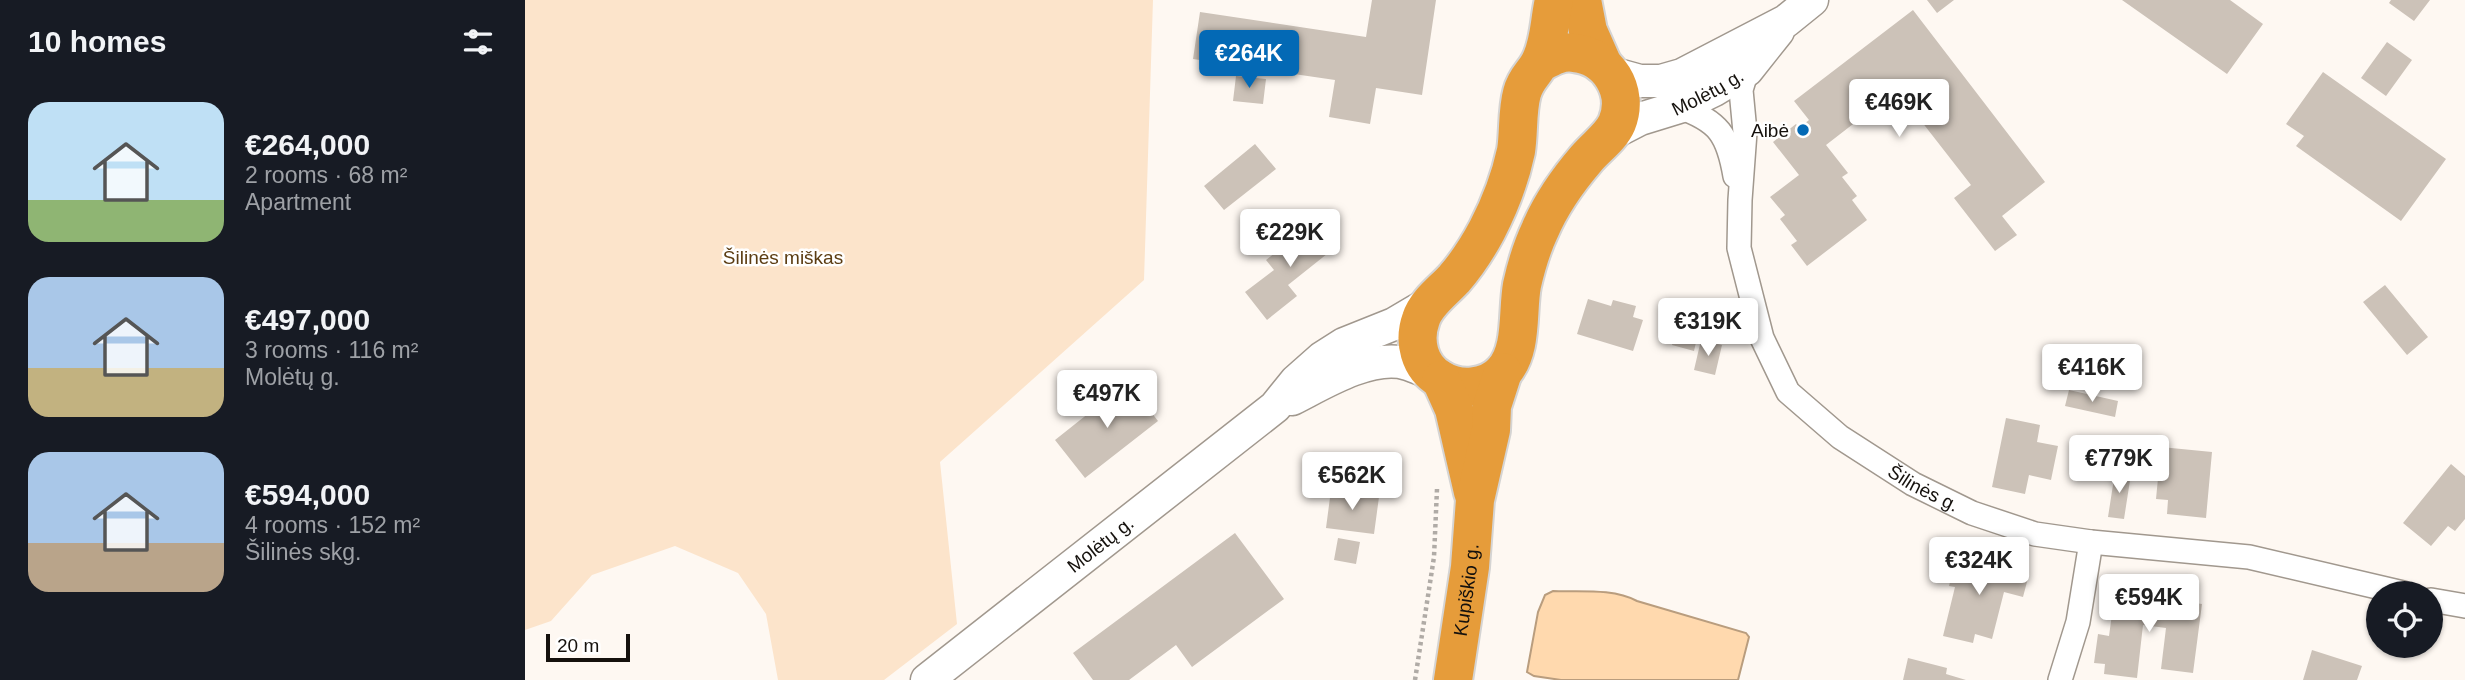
<!DOCTYPE html>
<html lang="en">
<head>
<meta charset="utf-8">
<style>
  :root { --surface:#171b24; --page:#242831; --text:#f1f3f6; --muted:#9ea1a6; --accent:#0369b5 }
  body { margin:0; font-family:Helvetica,sans-serif; background:var(--page); color:var(--text); height:100vh; display:flex; flex-direction:column; font-size:26px; white-space:nowrap }
  * { box-sizing:border-box; margin:0 }
  p { font-size:23px; color:var(--muted) }
  .icon { flex:none; width:38px; height:38px; fill:none; stroke:currentColor; stroke-width:2; stroke-linecap:round; stroke-linejoin:round }
  .map { position:relative; flex:1; overflow:hidden }
  .panel { display:flex; flex-direction:column; background:var(--surface); width:525px }
  .panel>* { flex:none }
  .fabs { position:absolute; left:1841px; top:581px; display:grid; gap:14px }
  .fabs a { display:grid; place-items:center; width:77px; height:77px; border-radius:50%; background:var(--surface); box-shadow:0 2px 5px #0004; font-size:35px }
  .scale { position:absolute; left:21px; bottom:18px; width:84px; box-sizing:border-box; padding-left:7px; border:4px solid #15110d; border-top:0; font-size:19px; line-height:24px; white-space:nowrap; color:#15110d; -webkit-text-stroke:5px #fff; paint-order:stroke }
  .price { position:absolute; translate:-50% -60px; padding:0 16px; border-radius:7px; background:#fff; color:#222; font-size:23px; line-height:46px; filter:drop-shadow(0 2px 4px #0008) }
  .price::after { content:''; position:absolute; left:50%; top:42px; width:21px; height:16px; margin-left:-10px; background:inherit; clip-path:polygon(0 0,100% 0,50% 100%) }
  .price.current { background:var(--accent); color:#fff }
  ul { padding:0; list-style:none }
  li { display:flex; align-items:center; gap:21px; height:175px; padding:0 28px }
  li span { display:grid; place-items:center; flex:none; width:196px; height:140px; border-radius:21px; color:#555 }
  li>.icon { margin-inline-start:auto }
  span .icon { width:84px; height:84px; fill:#fffc; stroke-width:1 }
  li b { font-size:30px }
  h2 { display:flex; justify-content:space-between; align-items:center; height:84px; padding:0 28px; font-size:30px }
  main { display:flex; flex:1; min-height:0 }
  .map>svg:first-child { display:block }
</style>
</head>
<body>
<main>
<section class="panel">
<h2>10 homes<svg class="icon" aria-label="filters" viewBox="0 0 24 24"><path d="M4 7h16M4 17h16"/><circle cx="9" cy="7" r="2"/><circle cx="15" cy="17" r="2"/></svg></h2>
<ul>
<li><span style="background:linear-gradient(#bfe0f5 70%,#8fb573 0)"><svg class="icon" aria-label="home" viewBox="0 0 24 24"><path d="M3 11l9-7 9 7M6 9v11h12V9"/></svg></span><div><b>€264,000</b><p>2 rooms · 68 m²</p><p>Apartment</p></div></li>
<li><span style="background:linear-gradient(#a9c7e8 65%,#c2b280 0)"><svg class="icon" aria-label="home" viewBox="0 0 24 24"><path d="M3 11l9-7 9 7M6 9v11h12V9"/></svg></span><div><b>€497,000</b><p>3 rooms · 116 m²</p><p>Molėtų g.</p></div></li>
<li><span style="background:linear-gradient(#a9c7e8 65%,#b9a48a 0)"><svg class="icon" aria-label="home" viewBox="0 0 24 24"><path d="M3 11l9-7 9 7M6 9v11h12V9"/></svg></span><div><b>€594,000</b><p>4 rooms · 152 m²</p><p>Šilinės skg.</p></div></li>
</ul>
</section>
<div class="map">
<svg width="1940" height="680" viewBox="0 0 1940 680">
  <rect width="100%" height="100%" fill="#fef8f2"/>
  <path fill="#fce4cb" d="M0,0h628l-9,280 -204,182 17,162 -73,56h-106l-12,-66 -28,-41 -63,-27 -83,29 -41,46 -26,9z"/>
  <path fill="#ffd9ae" stroke="#b99d7e" stroke-width="2" d="M1028,591c27,1 60,-3 84,10l109,32 3,4 -11,43h-177l-27,-4 -7,-4 11,-60 7,-17z"/>
  <path fill="#ccc2b8" d="M847,0h64l-14,95 -46,-7 -6,36 -41,-7 6,-37 -142,-21 7,-47 166,25z
    M1402,0h27l-17,13z
    M1597,0h108l33,24 -36,50z
    M1866,0h39l-16,21 -25,-18z
    M1388,10l132,172 -43,34 15,19 -22,16 -41,-53 17,-13 -74,-95 -71,55 22,28 -6,4 15,19 -5,4 15,20 -60,46 -16,-21 6,-4 -17,-22 5,-4 -15,-18 29,-22 -26,-33 23,-18 3,4 10,-8 -15,-19z
    M1862,42l25,18 -26,36 -25,-18z
    M1798,72l123,87 -45,62 -105,-75 8,-10 -18,-12z
    M711,76l30,3 -3,25 -30,-3z
    M730,144l21,25 -52,41 -20,-24z
    M792,220l20,26 -49,39 9,11 -30,24 -22,-28 29,-22 -8,-10z
    M1860,285l43,52 -21,18 -44,-53z
    M1063,299l23,7 2,-6 23,6 -3,11 10,3 -10,31 -56,-17z
    M1156,308l22,5 -9,38 -22,-6z
    M1176,340l21,5 -7,30 -21,-5z
    M603,382l30,39 -73,57 -30,-38z
    M1544,390l49,11 -3,16 -50,-11z
    M1481,418l34,7 -3,17 21,4 -7,34 -22,-5 -4,19 -33,-7z
    M1636,447l51,5 -6,66 -39,-4 1,-14 -12,-1z
    M1926,464l14,12v43l-10,12 -7,-5 -17,20 -28,-23z
    M1590,472l16,2 -7,45 -16,-2z
    M806,490l48,7 -5,37 -48,-6z
    M710,533l49,66 -92,68 -16,-22 -47,35h-36l-20,-27z
    M813,538l22,4 -4,22 -22,-4z
    M1443,553l43,11 -2,9 19,5 -5,19 -19,-5 -12,47 -17,-5 -2,9 -30,-7 12,-49 -6,-1 6,-24 10,2z
    M1590,592l87,12 -9,69 -32,-4 5,-41 -23,-3 -6,53 -33,-4 1,-10 -11,-1 4,-29 11,2z
    M1787,650l50,16 -5,14h-54z
    M1383,658l39,10 -1,6 20,6h-63z"/>
  <g fill="none" stroke-linecap="round" stroke-linejoin="round">
    <defs>
      <g id="street">
        <path id="s1" d="M1222,70l-6,20 4,42 -5,68 -1,48 23,90 26,54 52,45 73,47 59,29 63,21 56,8 158,15 154,36"/>
        <path d="M1154,107c40,14 49,28 56,69"/>
        <path d="M1906,600l34,6"/>
        <path d="M1535,680l18,-58 13,-80"/>
      </g>
      <g id="secondary">
        <path d="M1086,73l29,8h21l21,-6 104,-54 26,-21"/>
        <path id="s2" d="M1082,136l33,-17 39,-12 35,-17 33,-20 31,-39"/>
        <path d="M767,399c30,-15 73,-42 108,-37 11,2 22,8 32,11"/>
        <path id="s3" d="M402,680l348,-273 21,-26 26,-23 22,-14 50,-20 39,-23"/>
      </g>
      <g id="highway">
        <path d="M1057,0l6,31 15,34"/>
        <path d="M1015,63c11,-6 21,-12 34,-10 34,3 56,38 43,70 -6,14 -21,24 -31,36 -18,21 -35,45 -46,71 -8,17 -14,37 -18,55 -5,27 1,65 -19,87 -16,17 -44,19 -63,7 -21,-12 -27,-38 -19,-60 5,-16 22,-28 33,-40 13,-15 24,-32 33,-49 13,-25 23,-51 29,-79 3,-19 1,-40 6,-58 4,-15 12,-19 18,-31 10,-20 9,-41 14,-62"/>
        <path d="M916,380l13,29 19,83"/>
        <path id="s4" d="M928,680l17,-113 5,-67 16,-70 1,-24 11,-34"/>
      </g>
    </defs>
    <use href="#street" stroke="#a1988e" stroke-width="26"/>
    <use href="#secondary" stroke="#a1988e" stroke-width="35"/>
    <use href="#highway" stroke="#d5d4d3" stroke-width="42"/>
    <path stroke="#b0aba6" stroke-width="4.5" stroke-dasharray="3.5 3.5" stroke-linecap="butt" d="M890,680l19,-123 3,-68"/>
    <use href="#street" stroke="#fff" stroke-width="23"/>
    <use href="#secondary" stroke="#fff" stroke-width="32"/>
    <use href="#highway" stroke="#e69c3a" stroke-width="38"/>
  </g>
  <circle fill="#0369b5" stroke="#fff" stroke-width="2.5" cx="1278" cy="130" r="7"/>
  <g text-anchor="middle" stroke-width="5" stroke-linejoin="round" paint-order="stroke">
    <g font-size="19" fill="#15110d" stroke="#fff">
      <text dy="7" stroke="none"><textPath href="#s2" startOffset="110">Molėtų g.</textPath></text>
      <text dy="7" stroke="none"><textPath href="#s1" startOffset="499">Šilinės g.</textPath></text>
      <text dy="7" stroke="none"><textPath href="#s3" startOffset="220">Molėtų g.</textPath></text>
      <text dy="7" stroke="none"><textPath href="#s4" startOffset="91">Kupiškio g.</textPath></text>
    </g>
    <g font-size="19" fill="#15110d" stroke="#fff" text-anchor="end">
      <text x="1264" y="137">Aibė</text>
    </g>
    <g font-size="19" fill="#5b3c12" stroke="#fff">
      <text x="258" y="264">Šilinės miškas</text>
    </g>
  </g>
</svg>
<div class="fabs">
<a><svg class="icon" aria-label="locate" viewBox="0 0 24 24"><circle cx="12" cy="12" r="6"/><path d="M12 2v4M12 18v4M2 12h4M18 12h4"/></svg></a>
</div>
<div class="scale">20 m</div>
<b class="price current" style="left:724px;top:90px">€264K</b>
<b class="price" style="left:1374px;top:139px">€469K</b>
<b class="price" style="left:765px;top:269px">€229K</b>
<b class="price" style="left:1183px;top:358px">€319K</b>
<b class="price" style="left:1567px;top:404px">€416K</b>
<b class="price" style="left:582px;top:430px">€497K</b>
<b class="price" style="left:1594px;top:495px">€779K</b>
<b class="price" style="left:827px;top:512px">€562K</b>
<b class="price" style="left:1454px;top:597px">€324K</b>
<b class="price" style="left:1624px;top:634px">€594K</b>
</div>
</main>
</body>
</html>
